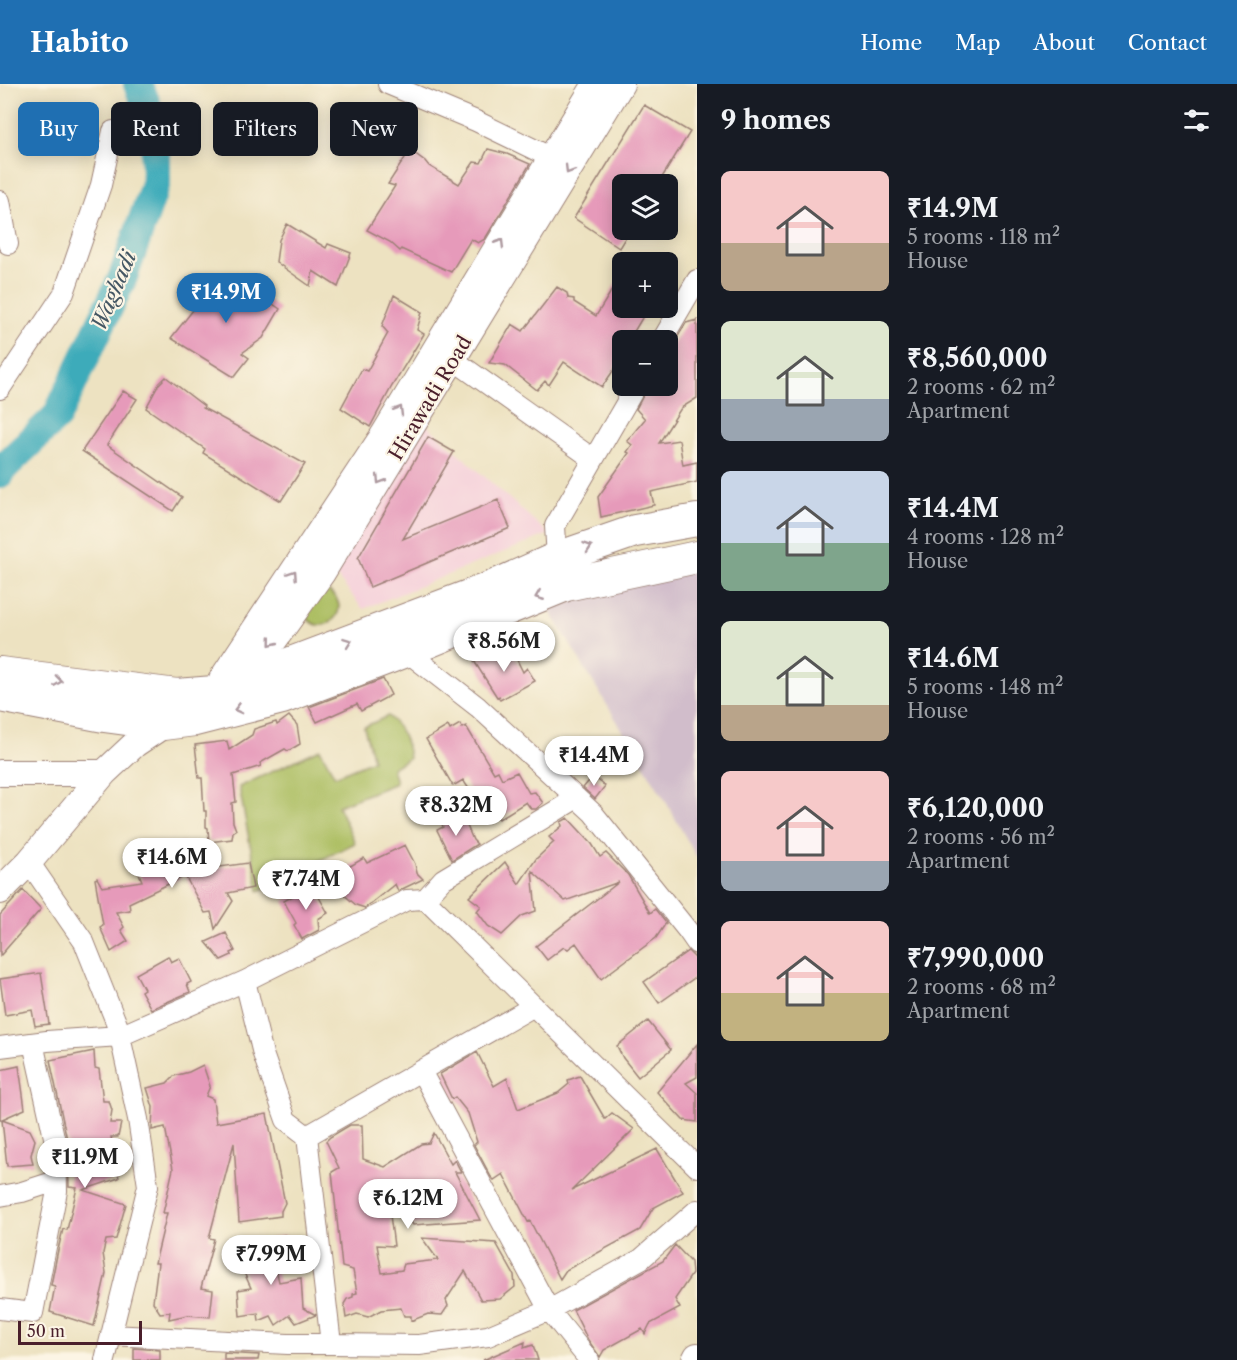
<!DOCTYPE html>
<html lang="en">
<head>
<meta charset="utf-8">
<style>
  :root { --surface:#171b24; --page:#20242c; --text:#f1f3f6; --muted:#9ea1a6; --accent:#1f6fb2 }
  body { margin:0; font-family:"Libre Caslon Text",serif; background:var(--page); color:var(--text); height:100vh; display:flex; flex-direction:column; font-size:22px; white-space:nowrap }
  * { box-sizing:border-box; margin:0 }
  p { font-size:20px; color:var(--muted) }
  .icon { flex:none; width:33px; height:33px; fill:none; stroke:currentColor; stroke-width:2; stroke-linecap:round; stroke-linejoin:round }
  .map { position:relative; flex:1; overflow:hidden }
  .details { display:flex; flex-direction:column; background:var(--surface); width:540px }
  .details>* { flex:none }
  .top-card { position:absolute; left:18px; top:18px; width:570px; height:54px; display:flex; gap:12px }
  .tools { position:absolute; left:612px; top:90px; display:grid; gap:12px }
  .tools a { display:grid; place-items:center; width:66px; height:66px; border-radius:9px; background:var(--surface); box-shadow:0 3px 15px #0003; font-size:30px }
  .scale { position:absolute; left:18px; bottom:15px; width:124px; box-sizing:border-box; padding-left:6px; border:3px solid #4a1f2b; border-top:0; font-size:16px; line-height:21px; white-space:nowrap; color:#4a1f2b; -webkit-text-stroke:4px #fcf5e5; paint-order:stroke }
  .price { position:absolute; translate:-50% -51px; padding:0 14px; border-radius:21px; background:#fff; color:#222; font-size:20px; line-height:39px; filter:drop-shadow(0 2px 3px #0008) }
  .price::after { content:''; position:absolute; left:50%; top:36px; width:18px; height:14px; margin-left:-9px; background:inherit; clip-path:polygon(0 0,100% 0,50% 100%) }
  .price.on { background:var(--accent); color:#fff }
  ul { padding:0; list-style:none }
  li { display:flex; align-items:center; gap:18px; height:150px; padding:0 24px }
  li span { display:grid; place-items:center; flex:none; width:168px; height:120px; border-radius:9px; color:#555 }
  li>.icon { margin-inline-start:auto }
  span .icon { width:72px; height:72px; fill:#fffc; stroke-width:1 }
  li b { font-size:26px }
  h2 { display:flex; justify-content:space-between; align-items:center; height:72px; padding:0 24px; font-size:26px }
  .pill { padding:0 21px; border-radius:9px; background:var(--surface); box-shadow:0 3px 15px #0003; font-size:21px; line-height:54px }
  .pill.on { background:var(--accent); color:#fff }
  header { display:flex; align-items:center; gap:36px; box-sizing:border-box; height:84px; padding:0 30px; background:var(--accent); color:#fff }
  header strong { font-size:28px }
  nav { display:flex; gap:33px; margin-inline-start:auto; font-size:21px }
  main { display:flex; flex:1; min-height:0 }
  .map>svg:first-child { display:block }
</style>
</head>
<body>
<header>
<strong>Habito</strong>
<nav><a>Home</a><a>Map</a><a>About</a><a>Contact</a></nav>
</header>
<main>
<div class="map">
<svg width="697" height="1276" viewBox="0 0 697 1276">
  <rect width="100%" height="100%" fill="#fcf5e5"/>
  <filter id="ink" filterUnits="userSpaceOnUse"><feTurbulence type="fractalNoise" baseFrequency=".0167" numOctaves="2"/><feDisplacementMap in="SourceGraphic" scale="12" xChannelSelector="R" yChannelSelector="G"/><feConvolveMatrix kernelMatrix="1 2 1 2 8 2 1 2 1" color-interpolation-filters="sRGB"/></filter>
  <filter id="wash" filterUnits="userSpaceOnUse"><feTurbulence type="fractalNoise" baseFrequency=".008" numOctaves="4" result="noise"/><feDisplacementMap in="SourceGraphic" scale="24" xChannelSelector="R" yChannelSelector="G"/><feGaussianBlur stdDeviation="1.35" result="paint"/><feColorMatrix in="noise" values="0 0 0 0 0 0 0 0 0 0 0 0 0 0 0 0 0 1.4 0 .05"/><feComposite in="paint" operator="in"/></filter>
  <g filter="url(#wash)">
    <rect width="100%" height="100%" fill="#ede2c1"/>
    <path fill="#f5cfda" d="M420,335l129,115 -186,75 -30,-37z"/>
    <path fill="#d1bdcb" d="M697,486v288l-32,-58 -117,-192 101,-29z"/>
    <path fill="#abbd61" stroke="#7a6e46" stroke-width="1.5" d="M325,506c34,14 -3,55 -21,24z
      M388,632c13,12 19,24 21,42l-17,10 4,15 -58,23 17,37 -96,48 -20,-104 81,-38 15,27 38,-16 -9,-33z"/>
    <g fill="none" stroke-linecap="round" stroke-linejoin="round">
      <path stroke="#3dabba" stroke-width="30" d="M0,390l1,-4 56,-54 66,-139 33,-95 -1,-56 -17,-42"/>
    </g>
    <g id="blocks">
      <path fill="#e69aba" d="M644,21l46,27 -32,52h-36v46h8l-11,18 -45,-30z
        M488,65l19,5 23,10 -45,75 -7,4 -7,-4 -20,33 -50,-23 -1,2 -10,-9 -23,-12 28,-44 -7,-2 22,-34 15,11 4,5 30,18 15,-22 7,1z
        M287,140l39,24 2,-4 23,9 -13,34 -25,-16 -3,15 -34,-24 3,-22z
        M622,190v34h26l-19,32h-7v18l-20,29 -38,-25 -15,23 -4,-4 -8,9 -32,-25 -16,-2 23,-39 11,7 34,-44 10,6 1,5 6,1v3l22,14z
        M207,191l18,9 6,-9 49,34 -17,29 -21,15 7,5 -15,19 -63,-39 37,-47 -9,-8z
        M394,211l28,17 -5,18 7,4 -32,52 -22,41 -29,-19 21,-39 5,2 21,-38 -6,-7z
        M697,236v78l-16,10 -22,35 20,-3 4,25 14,-3v20l-46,10 3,13 -53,12 -3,-20 31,-44 -2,-1 5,-7 -5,-4 18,-22 -9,-10 12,-23h20v-35l4,-5 14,-23z
        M166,293l38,29 -1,2 102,56 -24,37 -78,-48 2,-4 -59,-41 13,-24z
        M123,307l14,8 -30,46 75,52 -9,14 -91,-60z
        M428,353l26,15 -51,87 95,-39 12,28 -140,59 -12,-29z
        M510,562l13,26 4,-4 8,13 -35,19 -2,-3 2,-1 -3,1 -23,-36 18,-9 4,4z
        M383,595l8,16 -30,16 -4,-7 -40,18 -8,-15z
        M289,632l8,9 3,19 -12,7 -3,-2 -25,14 1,3 -28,9 3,27 -4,1 1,19 3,8 -3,2 -1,7 -23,3 -1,-14 -2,-1v-16h-2l-2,-33h-3l-4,-33 32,-4 2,9 23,-15 2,-6 22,-7 1,3z
        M460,640l2,4 4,-2 28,47 4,-2 4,8 15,-7 12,21 6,-1 8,11 -7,6h-5l-5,-7 -27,17 -8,-12 -7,4 -21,-31 -10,6 -27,-47 22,-13 2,4z
        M593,692l12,10 -10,13 -12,-11z
        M462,730l11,26 4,4 -25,16 -15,-30 6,-3 -1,-3z
        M568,734l24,26 8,13 6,-4 22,22 22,38 5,-4 11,14 -10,15 -55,41 -25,-36 -8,6 -4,-2 -17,13 -11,-14 83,-64 -54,19 -33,-30 4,40 -14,5 -20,19 -14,-9 -11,-15 4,-5 -12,-9 36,-35 14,22 17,-25 18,-17 -5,-5 13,-11 -1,-4z
        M182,758l23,28 6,4v-9l2,3 35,-5 5,25 -25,5 5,8 -18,28 -4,-17 -6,1 -22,-41 -3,3 1,3 -52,25 1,7 -14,2 8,15 -3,3 7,11 -17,11 -11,-25 3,-2 -8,-46 2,-1 5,9 40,-6 -5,-13z
        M405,761l10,19 2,9 6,6 -25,12 -3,-7 -30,24 -9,-3 -14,-12 -2,-21 24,-14 3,5z
        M312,801l16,28 -10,6 1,11 -17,9 -8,-14 2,-2 -12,-22z
        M23,806l18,19 -41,47v-41z
        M226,849l9,18 -4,2 1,2 -11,5 -15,-18z
        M688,867l9,9v16l-38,27 -15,-21z
        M168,872l3,6 8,-4 12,24 -4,2 3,8 -39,17 -10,-18 3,-2 -8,-15z
        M41,889l8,51 -14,2 -3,-16 -27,5 -5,-36z
        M648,937l23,29 -33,27 -15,-19 -6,-12z
        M697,960v33l-11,6 11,10v29l-14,-2 -26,-28z
        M94,967l1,17 4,1 4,32h6l3,9 -2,13h11l-3,14h-7l8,41 -36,12 43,14 -10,35 -10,1 -3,13 3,20 -12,53 -44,-14 5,-26 -4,-1 7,-35 5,-21 4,1 10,-42 -8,-1 -1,-43 -18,-84z
        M477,968l17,34 13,-8 11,31 40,-16 11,-9 -1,-4 12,-4 25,43 7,-6 22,16 -62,61 85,-41 26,43 -30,16 -13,22 -74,40 -6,9 -30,-58 -2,1 -25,-48 -9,6 -3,-3 -17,-32 3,-3 -9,-29 -13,-16 -3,2 -12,-25z
        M203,981l7,21 -4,10 7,3 3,24 51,-9 18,89 -4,8v5l-42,6 -5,-79 -25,95 5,1 -13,49 12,2 -3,27 -22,-2 -19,4 1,-7 -10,1 -7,-11 5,-39h-3l12,-50h-4l10,-44 -8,-42 -13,3 1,-23 -6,-19 20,-5 7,-7 15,-4z
        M19,982l6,43 -25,11v-50z
        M2,1036l28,10 5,10 -4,15 2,9 -26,2z
        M350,1041h12l1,34 22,8 36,-23 8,-1 5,-10 17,31 4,-4 6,12h-6l25,48 -67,5 -27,-41 8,62 -17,-1 5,28 20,-3 2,-6 34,-4 -16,-22 74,5 18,32 1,12 -15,12 -19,1 -16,-29 -19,29 2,6 -6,9 -14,-1 -17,7v-5h-7l-3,-8 -20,2 -13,7 -11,-3 -11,4 -2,-14 3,-5 6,-2v-3l4,-1 -4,-23 -11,-3 -10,-95 7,-4 -13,-27 4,-4z
        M285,1151l5,19 -16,4 5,24 22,-4 2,30 13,7 -20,8 -6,-8 -14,10 -5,-9 -12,5 -1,-8 -18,3 -2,-26 13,-2 -10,-22 10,-4 1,-18z
        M675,1161l16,17 1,12 -17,25 5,9 -30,16 -5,10 -3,-5 -38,21 -4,7 -12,-17 -15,-30 90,-49z
        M525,1258l-1,6 9,-3 5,15h-55z
        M134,1264l26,2v10h-26z
        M224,1269l35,2 -1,5h-34z"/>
    </g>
  </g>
  <g filter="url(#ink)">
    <use href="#blocks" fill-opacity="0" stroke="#9c8076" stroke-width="1.5"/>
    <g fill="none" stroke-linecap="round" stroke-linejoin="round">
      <defs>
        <path id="minor" d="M388,0l88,37 76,37
          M0,117l8,43
          M662,256l35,-60
          M441,267l152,108
          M0,305l64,-96 37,-108 12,-54
          M557,474l-2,-32 81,-140
          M406,567l72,56 115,106 95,118 9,13
          M29,778l55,80 34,85 20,92 10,67 -43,174
          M425,815l18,-20 134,-81
          M245,897l18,73 23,66 21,16
          M534,922l-227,130 24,208 88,1 69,-9 61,-26 92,-51 56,-49
          M0,963l47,-6 73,-5 125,-55 162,-81 18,-1 272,268
          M421,987l128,239 40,50
          M0,1112l22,-4 34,-11
          M0,1225l33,4 24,-122 -1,-45 -23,-103
          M111,1251l177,9h43"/>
        <path id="tertiary" d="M222,595l161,-243 213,-352
          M229,597l22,-16 24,-26 47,-66 299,-489
          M0,689h104
          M0,807l29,-29 75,-89 31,-29 39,-26
          M695,1276l2,-4"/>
        <path id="primary" d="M0,589l177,22 37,-3 276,-104 67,-30 78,-27 62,-11
          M0,612l104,20 59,8 32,-4 87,-22 124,-47 160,-66 131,-28"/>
      </defs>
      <use href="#minor" stroke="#9c8076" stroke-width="22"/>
      <use href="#tertiary" stroke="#9c8076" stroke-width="28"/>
      <use href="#primary" stroke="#9c8076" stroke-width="34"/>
      <use href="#minor" stroke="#fff" stroke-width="20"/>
      <use href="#tertiary" stroke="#fff" stroke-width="26"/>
      <use href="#primary" stroke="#fff" stroke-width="32"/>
    </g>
    <defs><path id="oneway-chevron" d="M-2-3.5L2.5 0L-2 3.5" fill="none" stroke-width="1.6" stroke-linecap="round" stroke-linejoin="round" transform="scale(1.5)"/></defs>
    <g stroke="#ae9aa0">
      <use href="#oneway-chevron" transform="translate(569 86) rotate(121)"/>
      <use href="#oneway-chevron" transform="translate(500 159) rotate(-59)"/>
      <use href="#oneway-chevron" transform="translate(399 326) rotate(-59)"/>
      <use href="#oneway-chevron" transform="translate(380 396) rotate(121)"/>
      <use href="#oneway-chevron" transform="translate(588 463) rotate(-19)"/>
      <use href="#oneway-chevron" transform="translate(293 490) rotate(-56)"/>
      <use href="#oneway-chevron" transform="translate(539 512) rotate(158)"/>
      <use href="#oneway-chevron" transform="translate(272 558) rotate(129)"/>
      <use href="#oneway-chevron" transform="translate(348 558) rotate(-20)"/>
      <use href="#oneway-chevron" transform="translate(58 597) rotate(8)"/>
      <use href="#oneway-chevron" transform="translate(238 625) rotate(166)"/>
    </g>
  </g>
  <g text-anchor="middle" stroke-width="4.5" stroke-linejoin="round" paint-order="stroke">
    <g font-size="20" fill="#4a1f2b" stroke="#fcf5e5">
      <text transform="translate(430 314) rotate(-59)" y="7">Hirawadi Road</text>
    </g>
    <g font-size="21" font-style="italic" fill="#455764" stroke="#fcf5e5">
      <text transform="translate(114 207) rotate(-67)" y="7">Waghadi</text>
    </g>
  </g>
</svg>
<div class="tools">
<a><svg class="icon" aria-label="layers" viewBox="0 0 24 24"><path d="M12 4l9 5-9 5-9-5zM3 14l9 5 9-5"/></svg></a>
<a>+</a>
<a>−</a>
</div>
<div class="scale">50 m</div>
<b class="price on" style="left:226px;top:240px">₹14.9M</b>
<b class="price" style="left:504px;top:589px">₹8.56M</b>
<b class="price" style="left:594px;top:703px">₹14.4M</b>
<b class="price" style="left:456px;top:753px">₹8.32M</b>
<b class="price" style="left:172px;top:805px">₹14.6M</b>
<b class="price" style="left:306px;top:827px">₹7.74M</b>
<b class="price" style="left:85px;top:1105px">₹11.9M</b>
<b class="price" style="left:408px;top:1146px">₹6.12M</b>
<b class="price" style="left:271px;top:1202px">₹7.99M</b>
<div class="top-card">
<a class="pill on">Buy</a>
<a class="pill">Rent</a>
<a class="pill">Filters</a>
<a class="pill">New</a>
</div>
</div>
<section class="details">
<h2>9 homes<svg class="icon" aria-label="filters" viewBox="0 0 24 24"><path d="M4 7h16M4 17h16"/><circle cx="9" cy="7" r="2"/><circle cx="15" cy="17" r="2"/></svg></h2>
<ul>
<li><span style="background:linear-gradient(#f6c9c9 60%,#b9a48a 0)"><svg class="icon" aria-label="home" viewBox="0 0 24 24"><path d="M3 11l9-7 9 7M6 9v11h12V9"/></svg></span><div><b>₹14.9M</b><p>5 rooms · 118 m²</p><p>House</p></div></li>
<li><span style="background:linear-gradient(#dfe7d0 65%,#9aa5b1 0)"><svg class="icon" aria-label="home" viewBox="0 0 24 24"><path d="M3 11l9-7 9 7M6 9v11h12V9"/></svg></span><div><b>₹8,560,000</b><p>2 rooms · 62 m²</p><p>Apartment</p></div></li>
<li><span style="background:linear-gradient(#c9d6e8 60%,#7fa58c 0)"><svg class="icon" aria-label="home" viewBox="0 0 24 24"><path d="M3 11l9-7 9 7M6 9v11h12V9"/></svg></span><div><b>₹14.4M</b><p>4 rooms · 128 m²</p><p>House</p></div></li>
<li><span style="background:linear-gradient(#dfe7d0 70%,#b9a48a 0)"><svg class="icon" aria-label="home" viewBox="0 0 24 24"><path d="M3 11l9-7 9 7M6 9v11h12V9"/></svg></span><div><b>₹14.6M</b><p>5 rooms · 148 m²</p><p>House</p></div></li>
<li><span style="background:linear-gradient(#f6c9c9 75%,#9aa5b1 0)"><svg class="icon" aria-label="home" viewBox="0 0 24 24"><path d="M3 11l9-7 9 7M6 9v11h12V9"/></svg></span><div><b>₹6,120,000</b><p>2 rooms · 56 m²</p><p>Apartment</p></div></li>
<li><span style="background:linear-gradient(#f6c9c9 60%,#c2b280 0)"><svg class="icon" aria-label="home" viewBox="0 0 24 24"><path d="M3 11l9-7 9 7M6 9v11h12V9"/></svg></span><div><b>₹7,990,000</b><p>2 rooms · 68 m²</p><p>Apartment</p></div></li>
</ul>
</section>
</main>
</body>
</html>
